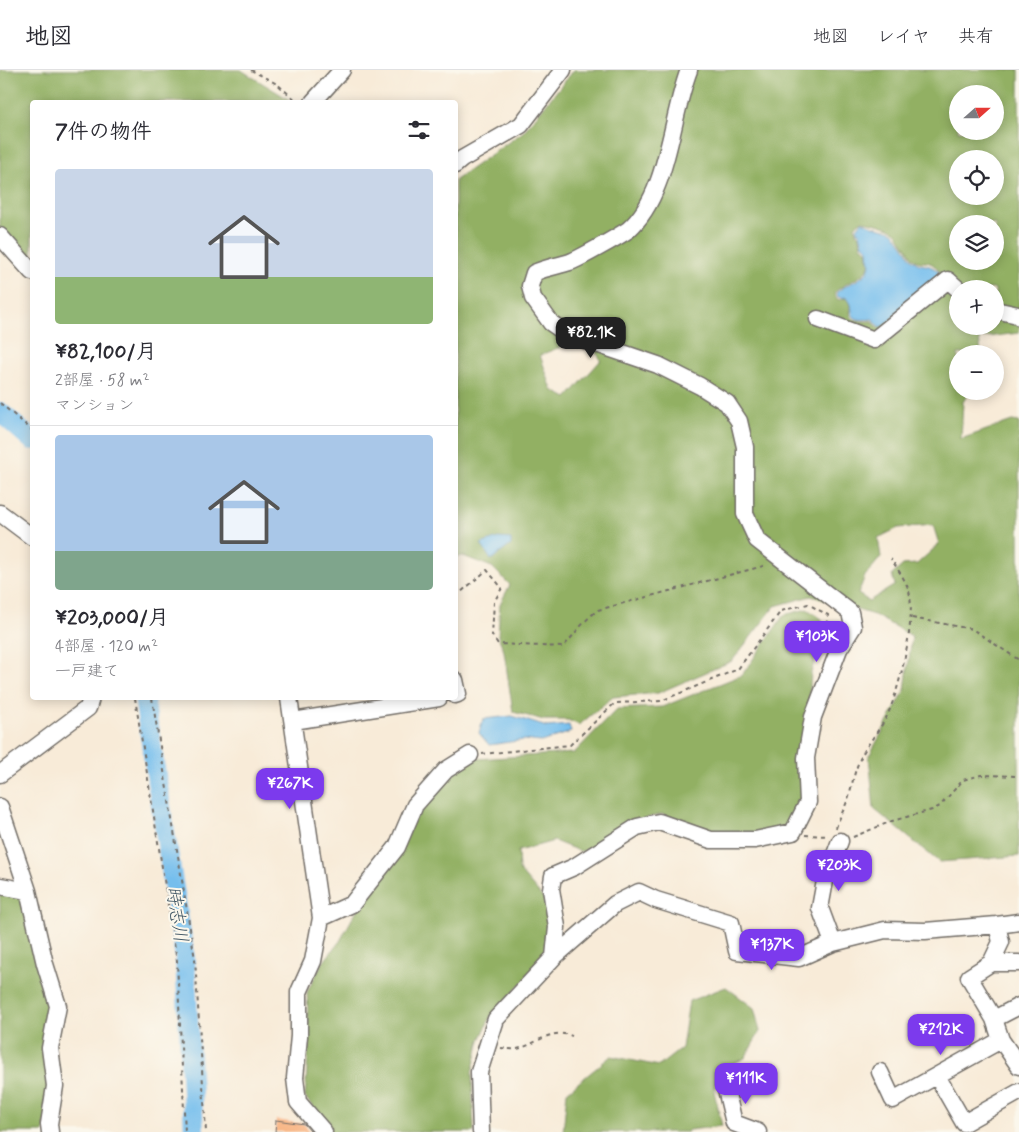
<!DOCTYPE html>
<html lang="ja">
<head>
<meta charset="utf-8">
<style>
  :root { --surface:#fff; --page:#f2f2f3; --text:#2b2b33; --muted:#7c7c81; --line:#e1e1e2; --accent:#7c3aed }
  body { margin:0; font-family:Mynerve,"Klee One",sans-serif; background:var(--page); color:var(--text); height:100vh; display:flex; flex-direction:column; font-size:19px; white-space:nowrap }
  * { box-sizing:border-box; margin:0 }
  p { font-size:16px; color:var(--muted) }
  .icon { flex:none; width:28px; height:28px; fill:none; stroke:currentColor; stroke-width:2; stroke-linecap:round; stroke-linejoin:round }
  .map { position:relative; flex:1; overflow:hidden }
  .details { position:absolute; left:30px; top:30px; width:428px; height:600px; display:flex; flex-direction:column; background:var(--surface); border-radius:5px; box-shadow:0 2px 12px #0003 }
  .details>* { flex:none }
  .needle { width:32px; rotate:69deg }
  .buttons { position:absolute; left:949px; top:15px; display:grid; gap:10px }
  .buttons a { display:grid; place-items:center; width:55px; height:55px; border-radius:50%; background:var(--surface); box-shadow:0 2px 12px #0003; font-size:25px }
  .price { position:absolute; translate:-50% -42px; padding:0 11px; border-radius:10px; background:var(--accent); color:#fff; font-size:16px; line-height:32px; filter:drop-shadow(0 1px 2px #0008) }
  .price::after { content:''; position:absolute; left:50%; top:30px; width:15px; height:11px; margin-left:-8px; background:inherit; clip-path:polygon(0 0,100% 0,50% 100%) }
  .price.selected { background:#222; color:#fff }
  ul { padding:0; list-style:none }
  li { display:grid; align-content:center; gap:10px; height:265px; padding:0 25px }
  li+li { border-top:1px solid var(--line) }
  li span { display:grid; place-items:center; height:155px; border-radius:5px; color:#555 }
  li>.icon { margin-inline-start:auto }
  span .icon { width:90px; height:90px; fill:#fffc; stroke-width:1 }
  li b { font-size:21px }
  h2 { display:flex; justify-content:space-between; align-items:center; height:60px; padding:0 25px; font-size:21px }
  header { display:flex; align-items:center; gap:30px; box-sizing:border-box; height:70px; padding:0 25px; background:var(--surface); border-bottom:1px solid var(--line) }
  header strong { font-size:24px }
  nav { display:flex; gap:28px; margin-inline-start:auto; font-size:18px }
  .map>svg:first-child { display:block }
</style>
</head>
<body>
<header>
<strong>地図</strong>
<nav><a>地図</a><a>レイヤ</a><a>共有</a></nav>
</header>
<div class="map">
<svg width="1019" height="1062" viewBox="0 0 1019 1062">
  <rect width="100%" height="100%" fill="#fbf7ec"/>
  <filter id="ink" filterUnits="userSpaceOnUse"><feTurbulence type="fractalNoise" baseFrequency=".02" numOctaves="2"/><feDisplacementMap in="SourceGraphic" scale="10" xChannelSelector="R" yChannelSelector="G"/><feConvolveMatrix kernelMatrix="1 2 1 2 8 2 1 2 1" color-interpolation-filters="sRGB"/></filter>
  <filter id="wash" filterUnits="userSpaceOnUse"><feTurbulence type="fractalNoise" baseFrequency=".0096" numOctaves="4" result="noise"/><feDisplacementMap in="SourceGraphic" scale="20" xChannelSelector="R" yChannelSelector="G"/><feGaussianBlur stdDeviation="1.12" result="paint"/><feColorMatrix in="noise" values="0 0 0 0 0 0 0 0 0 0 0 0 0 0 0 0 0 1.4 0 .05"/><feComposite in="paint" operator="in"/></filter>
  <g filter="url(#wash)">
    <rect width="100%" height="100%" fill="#f8ebd8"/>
    <path fill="#92b063" stroke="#5e6e47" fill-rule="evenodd" d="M0,0h241l52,32h-261v163l-32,-36z
      M574,0h445v263l-40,5 2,16h-23v37h12l-7,11 -2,37 51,-18 7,1v434l-80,6 -65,-53 -5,-53 36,-66 7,-54 -38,-21 -63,-19 -36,10 -43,55 -74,32 -45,4 -34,28 -11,-5h-24l-31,-8 -9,-61 -6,-15 2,-32 10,-19 -18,-18 -29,-11 -8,1v-377l68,-48zM958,24h37v37h-37zM958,89h37v37h-37zM862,151c6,0 33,7 36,13 3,5 4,8 8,13 4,4 4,10 9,13 4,3 10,1 15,3 3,1 7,5 9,7l1,7 -62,51 -6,-7c-34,3 -14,-14 -27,-23l-5,2 -3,-1 -3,-6c9,-10 31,-15 35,-27 2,-5 -3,-9 -1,-15l-7,-5 -1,-10 -4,-3 -1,-6 3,-4zM958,154h37v37h-37zM958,219h37v37h-37zM586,267l15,23 -34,38 -15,-8 -12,-35zM933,455l6,19 -22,20 -14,1 -11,10 3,10 -26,16 -11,-7 7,-18 16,-19 -3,-19 20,-10z
      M807,539l15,10 -1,17 -10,37 -9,127 -11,25 -34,9 -45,-2 -50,-18 -26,7 -54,31 -28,-11 -36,10 1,19 29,34 1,50 -58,62 -11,24 -8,33 2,59h-142l-27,-35 4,-56 -2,-49 14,-27 19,-24 19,-35 63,-98 33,-36 21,-13 98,-6 43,-44 45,-2 80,-32 42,-60z
      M0,823l22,3 30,110 -2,81 -6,45h-44z
      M726,917l28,21 6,23 -15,27 -26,12 -5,21 8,35 -33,4 -2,2h-124l4,-40 44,-36 48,10 23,-18 7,-47z"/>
    <path fill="#74beed" stroke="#50748c" d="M862,152c6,1 9,4 15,5 21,5 16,5 28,21 4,5 4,10 9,13 7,6 13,1 24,10v5l-55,50 -4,1 -6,-8c-33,4 -13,-12 -28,-22l-4,1 -3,-1 -2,-4c11,-11 39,-15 33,-35 -2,-7 2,-9 -6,-13l-3,-12 -3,-1v-4z
      M498,468l13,1v6l-20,15 -10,-16z
      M512,646l35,11 22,-2 2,7 -30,10 -17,-2 -35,5 -10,-12 4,-14z"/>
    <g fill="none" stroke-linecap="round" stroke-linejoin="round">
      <path stroke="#74beed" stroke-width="3" d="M512,52l23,-28"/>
      <path stroke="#74beed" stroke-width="20" d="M0,342l32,28
        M144,628l41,260 9,174"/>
    </g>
    <g id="blocks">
      <path fill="#f8b07d" d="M276,1050l28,4 7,8h-36z"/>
    </g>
  </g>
  <g filter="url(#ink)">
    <use href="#blocks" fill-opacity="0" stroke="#736e68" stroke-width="1"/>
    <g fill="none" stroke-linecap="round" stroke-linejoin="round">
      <defs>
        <path id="minor" d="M313,32l29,-32
          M455,95l7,-6 59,-34 42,-55
          M0,166l32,36
          M995,240l23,5 1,2
          M818,249l56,21 74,-60 10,9
          M0,443l32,24
          M455,610l3,14 -3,1
          M289,628l32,220 -8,43 -14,31v44l-4,42 3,24 26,30
          M293,651l146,-23
          M0,704l88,-66 3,-10
          M0,737l28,84 17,73 13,42 -8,42 5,38 -6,38 1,8
          M0,816l28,5
          M321,848l31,-14 45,-57 18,-42 31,-35 24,-15
          M997,855l4,17 -10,21 -22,14 25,42 7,21 18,26
          M833,873l-13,-35 5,-27 15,-40
          M554,887l3,-30 -6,-38 2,-13 21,-9 63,-40 22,-5 52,18h44l38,-8 15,-30 -2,-44 7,-41 26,-68 14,-22 -3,-15 -93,-72 -12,-26v-67l-6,-26 -12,-18 -27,-17 -42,-21 -91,-31 -16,-11 -18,-25 -3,-12 4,-13c12,-6 24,-7 36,-11 11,-4 49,-26 58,-32 41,-36 42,-111 61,-160
          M991,893h28
          M994,949l25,-13
          M880,1002l13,28 108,-60
          M937,1006l27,47 55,-31
          M725,1015l9,38 24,9
          M481,1062l-2,-60 17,-53 58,-62 61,-53 24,-12 17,8 75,23 6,28 62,7 34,-15 52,-13 40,1 72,-6 22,-3"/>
      </defs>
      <use href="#minor" stroke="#736e68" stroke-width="19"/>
      <path stroke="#736e68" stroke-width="2" stroke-dasharray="4 4" stroke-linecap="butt" d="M251,0l26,14 21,18
        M0,333l32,27
        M455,525l6,-3 26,-22 15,18 -8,14 -2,33 6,9 65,3c12,-13 21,-27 35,-37l169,-45
        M912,548l60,11 47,31
        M135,628l42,263 8,171
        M152,628l43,261 11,173
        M482,684l88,-9 45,-42 46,-2 77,-32 43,-58 27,-7 20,11 -1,22 -1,6
        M836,758c4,-13 11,-23 14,-36 4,-15 5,-24 13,-39 7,-12 16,-23 23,-35 13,-25 32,-104 22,-130 -4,-10 -11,-20 -17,-29
        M805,765l23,1
        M853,767l39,-16 40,-11 8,-4 23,-26 18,-5 38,1
        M501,978c6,1 14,2 20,0 18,-6 31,-20 51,-12"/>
      <use href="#minor" stroke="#fff" stroke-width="16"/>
    </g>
  </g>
  <g text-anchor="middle" stroke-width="4" stroke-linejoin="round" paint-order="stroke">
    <g font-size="19" font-style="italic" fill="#415765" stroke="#fbf7ec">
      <text transform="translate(178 844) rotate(81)" y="7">時志川</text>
    </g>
  </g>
</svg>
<div class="buttons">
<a><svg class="needle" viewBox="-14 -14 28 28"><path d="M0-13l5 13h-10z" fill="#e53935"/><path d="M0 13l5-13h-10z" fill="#7c7c81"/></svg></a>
<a><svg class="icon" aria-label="locate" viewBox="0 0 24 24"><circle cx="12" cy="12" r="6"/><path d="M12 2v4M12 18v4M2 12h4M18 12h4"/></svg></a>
<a><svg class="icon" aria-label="layers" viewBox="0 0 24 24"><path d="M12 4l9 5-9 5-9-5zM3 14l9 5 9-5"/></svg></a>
<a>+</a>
<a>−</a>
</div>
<b class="price selected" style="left:591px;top:289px">¥82.1K</b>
<b class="price" style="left:817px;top:593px">¥103K</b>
<b class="price" style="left:290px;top:740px">¥267K</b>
<b class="price" style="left:839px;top:822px">¥203K</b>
<b class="price" style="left:772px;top:901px">¥137K</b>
<b class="price" style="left:941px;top:986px">¥212K</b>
<b class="price" style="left:746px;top:1035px">¥111K</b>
<section class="details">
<h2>7件の物件<svg class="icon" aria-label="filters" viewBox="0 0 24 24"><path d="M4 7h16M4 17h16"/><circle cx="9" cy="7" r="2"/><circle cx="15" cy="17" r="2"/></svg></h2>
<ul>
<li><span style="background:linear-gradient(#c9d6e8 70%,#8fb573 0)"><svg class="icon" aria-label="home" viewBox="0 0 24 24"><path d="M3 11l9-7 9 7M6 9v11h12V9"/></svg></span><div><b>¥82,100/月</b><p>2部屋 · 58 m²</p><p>マンション</p></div></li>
<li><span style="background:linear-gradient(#a9c7e8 75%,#7fa58c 0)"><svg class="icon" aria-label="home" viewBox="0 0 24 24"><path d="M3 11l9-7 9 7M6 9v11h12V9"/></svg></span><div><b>¥203,000/月</b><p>4部屋 · 120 m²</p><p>一戸建て</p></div></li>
</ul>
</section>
</div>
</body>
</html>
